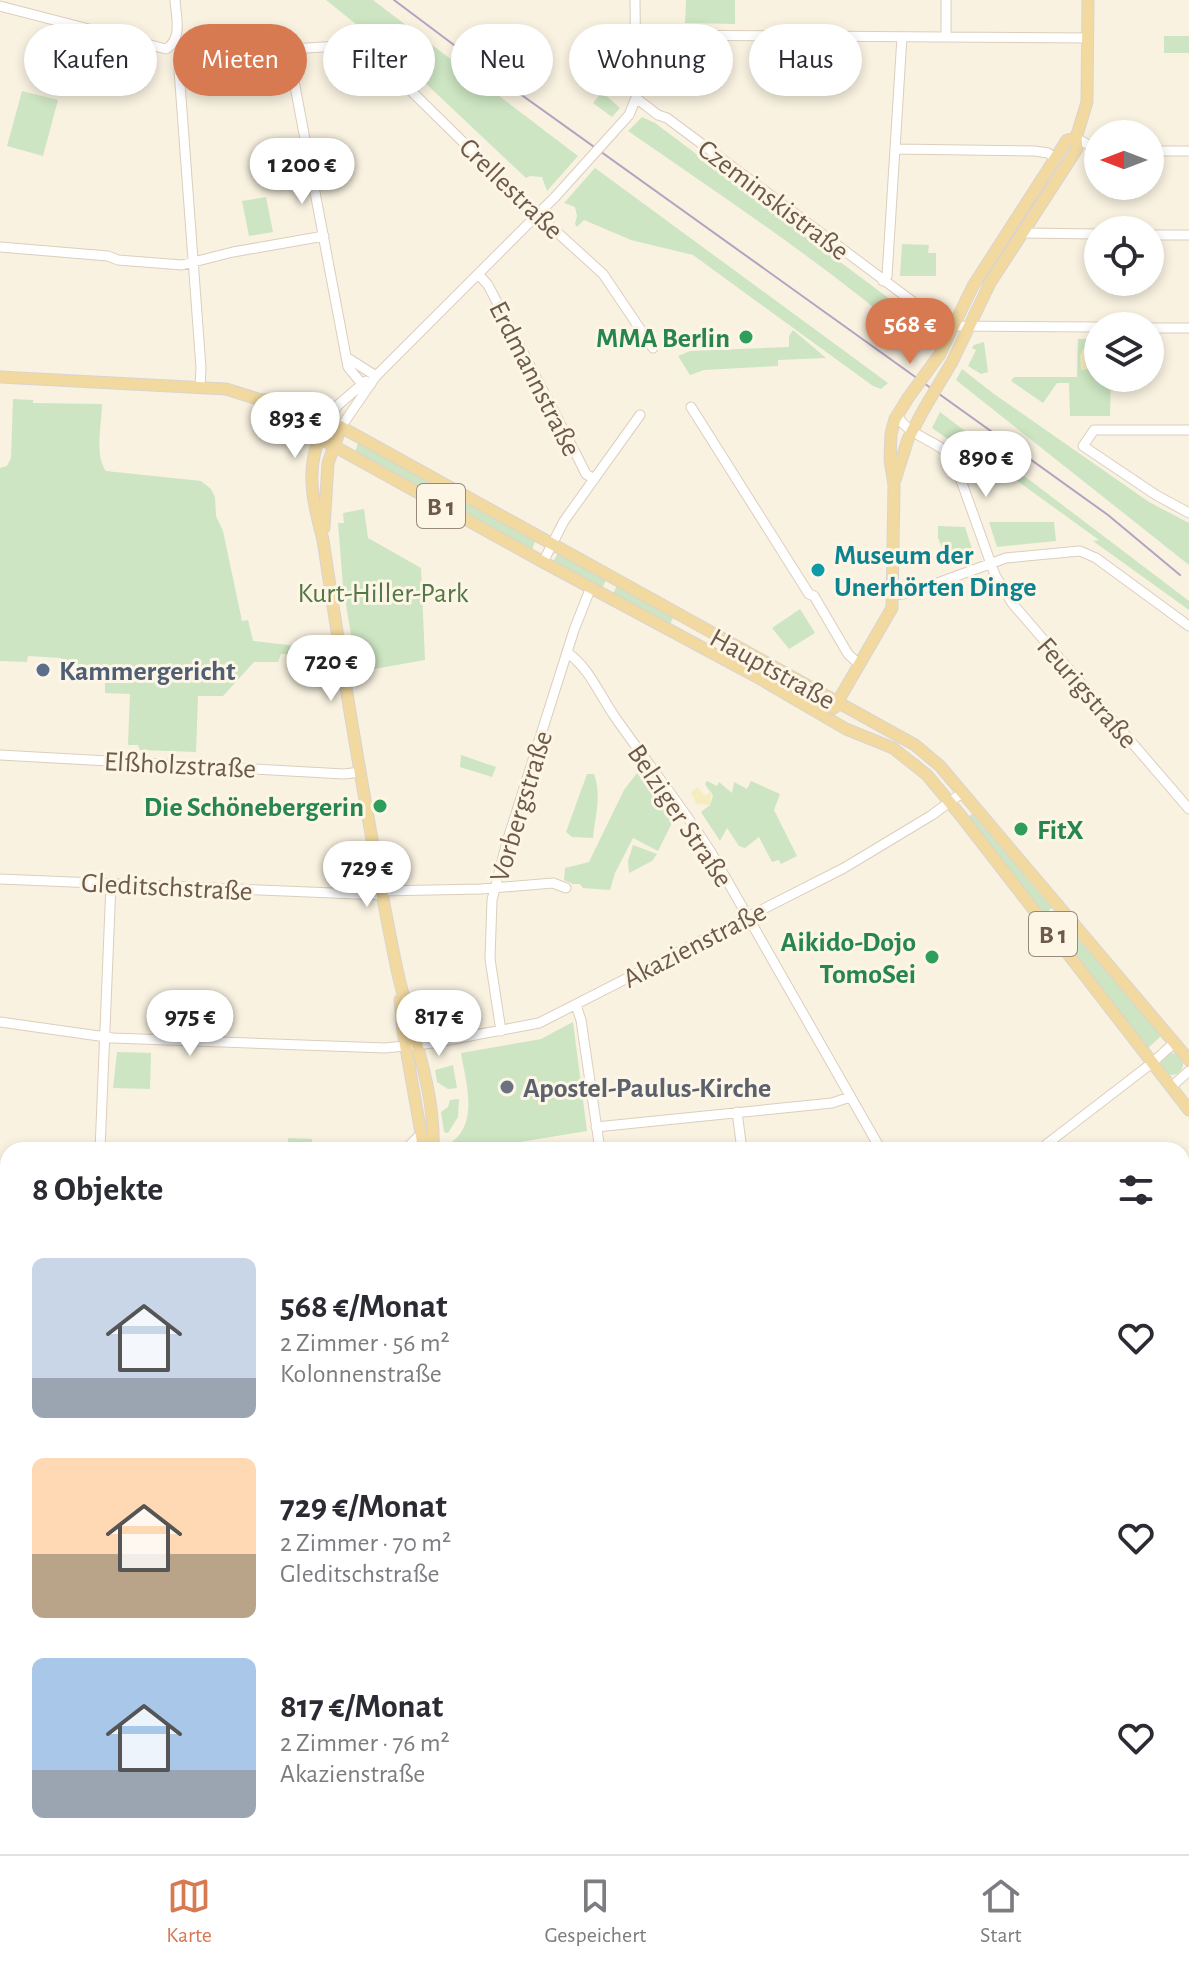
<!DOCTYPE html>
<html lang="de">
<head>
<meta charset="utf-8">
<style>
  :root { --surface:#fff; --page:#f7f7f7; --text:#2b2b33; --muted:#7c7c81; --line:#e1e1e2; --accent:#d77a52 }
  body { margin:0; font-family:"Alegreya Sans",sans-serif; background:var(--page); color:var(--text); height:100vh; display:flex; flex-direction:column; font-size:30px; white-space:nowrap }
  * { box-sizing:border-box; margin:0 }
  p { font-size:26px; color:var(--muted) }
  .icon { flex:none; width:44px; height:44px; fill:none; stroke:currentColor; stroke-width:2; stroke-linecap:round; stroke-linejoin:round }
  .map { position:relative; flex:1; overflow:hidden }
  .details { position:absolute; left:0px; top:1142px; width:1190px; height:712px; display:flex; flex-direction:column; background:var(--surface); border-radius:24px 24px 0 0; box-shadow:0 4px 12px #0003 }
  .details>* { flex:none }
  .guide { position:absolute; left:24px; top:24px; width:1142px; height:72px; display:flex; gap:16px }
  .needle { width:52px; rotate:270deg }
  .controls { position:absolute; left:1084px; top:120px; display:grid; gap:16px }
  .controls a { display:grid; place-items:center; width:80px; height:80px; border-radius:50%; background:var(--surface); box-shadow:0 4px 12px #0003; font-size:40px }
  .price { position:absolute; translate:-50% -68px; padding:0 18px; border-radius:28px; background:#fff; color:#222; font-size:26px; line-height:52px; filter:drop-shadow(0 2px 4px #0008) }
  .price::after { content:''; position:absolute; left:50%; top:48px; width:24px; height:18px; margin-left:-12px; background:inherit; clip-path:polygon(0 0,100% 0,50% 100%) }
  .price.on { background:var(--accent); color:#fff }
  ul { padding:0; list-style:none }
  li { display:flex; align-items:center; gap:24px; height:200px; padding:0 32px }
  li span { display:grid; place-items:center; flex:none; width:224px; height:160px; border-radius:12px; color:#555 }
  li>.icon { margin-inline-start:auto }
  span .icon { width:96px; height:96px; fill:#fffc; stroke-width:1 }
  li b { font-size:34px }
  h2 { display:flex; justify-content:space-between; align-items:center; height:96px; padding:0 32px; font-size:34px }
  .tag { padding:0 28px; border-radius:36px; background:var(--surface); box-shadow:0 4px 12px #0003; font-size:28px; line-height:72px }
  .tag.on { background:var(--accent); color:#fff }
  .tabs { display:flex; justify-content:space-around; align-items:center; height:112px; border-top:2px solid var(--line); background:var(--surface); font-size:22px; color:var(--muted) }
  .tabs a { display:grid; justify-items:center; gap:4px }
  .tabs .on { color:var(--accent) }
  .map>svg:first-child { display:block }
</style>
</head>
<body>
<div class="map">
<svg width="1189" height="1854" viewBox="0 0 1189 1854">
  <rect width="100%" height="100%" fill="#f9f2e1"/>
  <path fill="#cde5c2" d="M326,0h47l205,156 -31,35 -5,-14 -12,-1 -4,2 -123,-116z
    M686,0h49v24l-50,-1z
    M1164,36h25v17h-25z
    M22,91l36,9 -15,56 -36,-10z
    M602,92l18,16 -8,9 -19,-14z
    M642,117l13,6 236,177v6l28,25 -7,8c-89,-76 -187,-141 -284,-208z
    M595,168l293,215 -7,6 -8,-3 -180,-131 -62,-15 -47,-20 -7,7 -2,-3 2,-8 -2,-9 -11,-4z
    M266,197l7,35 -24,4 -7,-35z
    M902,244l27,1 -1,8h8v23h-36z
    M793,330l33,28 -48,2v6l-74,4 -14,5 -12,-19 12,-5 99,-4v-11z
    M1078,339h20v39h13l-1,38h-40l-1,-33h-12l-14,20 -32,-22 3,-4h63z
    M984,342l4,30 -7,2 -13,-8 8,-16 -4,-2 2,-3z
    M962,369l32,25 155,108 40,21v42l-233,-185z
    M13,399l20,1v3l69,1c0,19 -8,52 4,67l95,10 10,8 4,8 1,19 7,15 19,90 6,-1 5,21 70,8 1,6 -43,-1 -3,8h-24l-31,34h-25l-2,56 -56,-2 -2,-5h-10l2,-51 -25,-1v-27l-43,-2 -1,-6 -33,-2 -1,6 -27,-1v-193l7,-2 4,-8z
    M940,412l249,189v9l-96,-69 6,-1 -105,-76h-10l-52,-36z
    M358,443l177,98 -3,9 -177,-98z
    M364,509l4,29 53,30 4,92 -68,12 -14,-86 -5,-63h6l-1,-10z
    M989,522h65l2,19 -59,6z
    M938,526l27,1 9,28 -25,10 -11,-27z
    M558,553l48,27 -4,9 -49,-27z
    M617,586l56,32 -4,8 -57,-31z
    M800,609l15,24 -26,16 -17,-21z
    M461,755l35,12 -4,10 -32,-10z
    M637,773l36,48 -15,30 -25,-13 -18,35 -5,17 -27,-2 -3,-4h-7l-9,-4 1,-12 24,-6 35,-72z
    M587,774h7c8,22 1,42 -1,64l-21,-1 -6,-5z
    M707,781l10,5 2,-4 13,11 2,-11 13,7 4,-8 29,13 -6,16 23,46 -16,8 -2,-4 -7,2 -13,-25 -14,11 -6,-2 -12,-18 -7,13 -19,-29 9,-7 3,-9 -8,-12z
    M972,814l80,94 -7,6 -77,-97z
    M633,845l24,9 -5,7 -23,12 -1,-12z
    M1056,913l105,123 -14,13 -99,-130z
    M573,1022l14,109 -115,19h-27v-4c36,-18 21,-62 16,-93l80,-14z
    M117,1052l34,1 -1,36 -37,-1z
    M1161 1064a11 11 0 1 1 22 0a11 11 0 1 1-22 0Z
    M453,1065l4,23 -9,1 -11,-7 -2,-12z
    M459,1099l-1,18 -10,16 -4,-1 -3,-20 7,-5 2,-7z
    M288,1138l24,1v11h-24z
    M1189,1161v132l-7,6v-133z
    M1182,1324l7,57v209l-7,3z
    M5,1575l3,3v31l-8,-1v-32z
    M383,1846h79v8h-78z"/>
  <path fill="#f5edbf" d="M1084,347h12l2,4v24l-4,-2 -1,-4 -12,1 -1,-14z
    M698,787l7,9 7,-5 -2,14 -14,-1 -5,-12z"/>
  <g fill="none" stroke-linecap="round" stroke-linejoin="round">
    <defs>
      <path id="minor" d="M946,0v37
        M0,6l166,43c17,-10 10,-32 9,-49
        M635,35l453,3
        M288,49l60,318 14,17h9
        M636,98l22,17 9,3 273,204 13,4 145,1
        M629,115l7,-17 -1,-98
        M1076,138l22,12
        M895,149l140,2 13,2 8,6
        M1150,151h39
        M1023,233l75,1
        M1150,235h39
        M0,247l108,9 10,4 64,5 51,-13 91,-16
        M479,275l9,10 91,175 7,14 8,5
        M883,281l4,-5 15,-239
        M1150,328h39
        M346,357l30,19
        M200,387l1,-19 -22,-298 5,-12 9,-3 163,-10 45,36 125,123 77,70 50,74
        M691,407l118,187 5,2 34,58 12,11
        M897,414c9,22 41,26 56,44l42,117 17,28 177,206
        M327,420l11,-15 28,-24
        M341,427l35,-51 179,-179
        M1189,430h-95l-11,16 73,49 33,18
        M543,562l21,-41 76,-106
        M894,595l16,-2 96,-35 74,-7 16,7 93,68
        M568,653c22,16 32,43 47,64 32,46 67,89 97,137l169,296
        M0,755l344,19 17,-2
        M0,879l381,16
        M381,891l100,-2 72,-6 13,5
        M576,1005l5,15 19,130
        M0,1022l113,16 272,10 48,-5 106,-20 305,-155 88,-53 30,-22
        M501,1031l-11,-72 2,-59 15,-58 67,-212 17,-43
        M1171,1087l18,-16
        M737,1112l5,38
        M596,1127l236,-24 18,-6
        M100,1150l11,-267
        M405,1150l16,-16
        M1039,1150l113,-87 22,-20
        M0,1191l8,2
        M0,1377l8,1
        M0,1484l8,-6
        M0,1620l8,-2
        M1182,1761h7
        M0,1840l18,14
        M698,1846l1,8
        M850,1846l1,8
        M65,1854v-8
        M334,1854l1,-8
        M995,1854l7,-8
        M1015,1854l6,-8"/>
      <path id="major" d="M940,354l33,-68 94,-146 9,-2
        M952,362l38,-79 87,-134 -1,-11 11,-36 1,-102
        M0,377l226,12 35,11 8,10 274,152 214,115 89,52 47,19 34,27 34,41 228,294
        M261,400c28,-3 57,15 80,27l574,318 25,21 249,294
        M327,420c-23,44 -16,74 -4,120 21,140 44,281 72,420 12,63 41,125 38,190
        M895,480l13,-41 16,-30
        M324,528l4,-65 13,-36
        M834,708l58,-100 2,-123 -4,-25 1,-26 4,-15 13,-21
        M400,1000l3,31 21,119
        M1182,1725l7,-3
        M0,1736l8,1
        M1182,1741l7,-3
        M0,1756h8
        M531,1846l2,8
        M546,1846l1,8"/>
    </defs>
    <use href="#minor" stroke="#dccebe" stroke-width="11"/>
    <use href="#major" stroke="#d9d4d0" stroke-width="13"/>
    <use href="#minor" stroke="#fff" stroke-width="9"/>
    <use href="#major" stroke="#f2d9a0" stroke-width="11"/>
    <path stroke="#b5a2c0" stroke-width="2" d="M394,0l104,78 610,437 72,60"/>
    <defs>
      <path id="minor-bridge" d="M555,197l74,-82"/>
      <path id="major-bridge" d="M908,398l32,-44
        M924,409l28,-47"/>
    </defs>
    <use href="#minor-bridge" stroke="#dccebe" stroke-width="11" stroke-linecap="butt"/>
    <use href="#major-bridge" stroke="#d9d4d0" stroke-width="13" stroke-linecap="butt"/>
    <use href="#minor-bridge" stroke="#fff" stroke-width="9"/>
    <use href="#major-bridge" stroke="#f2d9a0" stroke-width="11"/>
  </g>
  <g fill="#2e9e5b" stroke="#fdf6e7" stroke-width="3">
    <circle cx="746" cy="337" r="8"/>
    <circle cx="380" cy="806" r="8"/>
    <circle cx="1021" cy="829" r="8"/>
    <circle cx="932" cy="957" r="8"/>
  </g>
  <circle fill="#0f9aa8" stroke="#fdf6e7" stroke-width="3" cx="818" cy="570" r="8"/>
  <circle fill="#5c6f8a" stroke="#fdf6e7" stroke-width="3" cx="43" cy="670" r="8"/>
  <circle fill="#6b7280" stroke="#fdf6e7" stroke-width="3" cx="507" cy="1087" r="8"/>
  <g text-anchor="middle" stroke-width="6" stroke-linejoin="round" paint-order="stroke">
    <g fill="#fdf6e7" stroke="#98897a" stroke-width="2">
      <rect x="417" y="484" width="48" height="44" rx="6"/>
      <rect x="1029" y="912" width="48" height="44" rx="6"/>
    </g>
    <g font-size="26" font-weight="bold" fill="#6d5a4b">
      <text x="441" y="515">B 1</text>
      <text x="1053" y="943">B 1</text>
    </g>
    <g font-size="28" fill="#6d5a4b" stroke="#fdf6e7">
      <text transform="translate(512 188) rotate(44)" y="10">Crellestraße</text>
      <text transform="translate(774 199) rotate(37)" y="10">Czeminskistraße</text>
      <text transform="translate(536 378) rotate(63)" y="10">Erdmannstraße</text>
      <text transform="translate(773 668) rotate(29)" y="10">Hauptstraße</text>
      <text transform="translate(1088 692) rotate(49)" y="10">Feurigstraße</text>
      <text transform="translate(180 764) rotate(3)" y="10">Elßholzstraße</text>
      <text transform="translate(520 806) rotate(-73)" y="10">Vorbergstraße</text>
      <text transform="translate(681 815) rotate(56)" y="10">Belziger Straße</text>
      <text transform="translate(167 886) rotate(3)" y="10">Gleditschstraße</text>
      <text transform="translate(694 944) rotate(-27)" y="10">Akazienstraße</text>
    </g>
    <g font-size="28" font-weight="bold" fill="#27864d" stroke="#fdf6e7" text-anchor="end">
      <text x="730" y="347">MMA Berlin</text>
      <text x="364" y="816">Die Schönebergerin</text>
      <text x="1037" y="839" text-anchor="start">FitX</text>
      <text x="916" y="951">Aikido-Dojo<tspan x="916" dy="32">TomoSei</tspan></text>
    </g>
    <g font-size="28" font-weight="bold" fill="#0d838f" stroke="#fdf6e7" text-anchor="start">
      <text x="834" y="564">Museum der<tspan x="834" dy="32">Unerhörten Dinge</tspan></text>
    </g>
    <g font-size="28" fill="#537847" stroke="#fdf6e7">
      <text x="383" y="602">Kurt-Hiller-Park</text>
    </g>
    <g font-size="28" font-weight="bold" fill="#4e5e75" stroke="#fdf6e7" text-anchor="start">
      <text x="59" y="680">Kammergericht</text>
    </g>
    <g font-size="28" font-weight="bold" fill="#5b616d" stroke="#fdf6e7" text-anchor="start">
      <text x="523" y="1097">Apostel-Paulus-Kirche</text>
    </g>
  </g>
</svg>
<div class="controls">
<a><svg class="needle" viewBox="-14 -14 28 28"><path d="M0-13l5 13h-10z" fill="#e53935"/><path d="M0 13l5-13h-10z" fill="#7c7c81"/></svg></a>
<a><svg class="icon" aria-label="locate" viewBox="0 0 24 24"><circle cx="12" cy="12" r="6"/><path d="M12 2v4M12 18v4M2 12h4M18 12h4"/></svg></a>
<a><svg class="icon" aria-label="layers" viewBox="0 0 24 24"><path d="M12 4l9 5-9 5-9-5zM3 14l9 5 9-5"/></svg></a>
</div>
<b class="price" style="left:302px;top:206px">1 200 €</b>
<b class="price on" style="left:910px;top:366px">568 €</b>
<b class="price" style="left:295px;top:460px">893 €</b>
<b class="price" style="left:986px;top:499px">890 €</b>
<b class="price" style="left:331px;top:703px">720 €</b>
<b class="price" style="left:367px;top:909px">729 €</b>
<b class="price" style="left:190px;top:1058px">975 €</b>
<b class="price" style="left:439px;top:1058px">817 €</b>
<div class="guide">
<a class="tag">Kaufen</a>
<a class="tag on">Mieten</a>
<a class="tag">Filter</a>
<a class="tag">Neu</a>
<a class="tag">Wohnung</a>
<a class="tag">Haus</a>
</div>
<section class="details">
<h2>8 Objekte<svg class="icon" aria-label="filters" viewBox="0 0 24 24"><path d="M4 7h16M4 17h16"/><circle cx="9" cy="7" r="2"/><circle cx="15" cy="17" r="2"/></svg></h2>
<ul>
<li><span style="background:linear-gradient(#c9d6e8 75%,#9aa5b1 0)"><svg class="icon" aria-label="home" viewBox="0 0 24 24"><path d="M3 11l9-7 9 7M6 9v11h12V9"/></svg></span><div><b>568 €/Monat</b><p>2 Zimmer · 56 m²</p><p>Kolonnenstraße</p></div><svg class="icon" aria-label="heart" viewBox="0 0 24 24"><path d="M12 20l-8-8c-3-5 5-10 8-4 3-6 11-1 8 4z"/></svg></li>
<li><span style="background:linear-gradient(#ffd9b3 60%,#b9a48a 0)"><svg class="icon" aria-label="home" viewBox="0 0 24 24"><path d="M3 11l9-7 9 7M6 9v11h12V9"/></svg></span><div><b>729 €/Monat</b><p>2 Zimmer · 70 m²</p><p>Gleditschstraße</p></div><svg class="icon" aria-label="heart" viewBox="0 0 24 24"><path d="M12 20l-8-8c-3-5 5-10 8-4 3-6 11-1 8 4z"/></svg></li>
<li><span style="background:linear-gradient(#a9c7e8 70%,#9aa5b1 0)"><svg class="icon" aria-label="home" viewBox="0 0 24 24"><path d="M3 11l9-7 9 7M6 9v11h12V9"/></svg></span><div><b>817 €/Monat</b><p>2 Zimmer · 76 m²</p><p>Akazienstraße</p></div><svg class="icon" aria-label="heart" viewBox="0 0 24 24"><path d="M12 20l-8-8c-3-5 5-10 8-4 3-6 11-1 8 4z"/></svg></li>
</ul>
</section>
</div>
<nav class="tabs">
<a class="on"><svg class="icon" aria-label="map" viewBox="0 0 24 24"><path d="M3 6l6-2 6 2 6-2v14l-6 2-6-2-6 2zM9 4v14M15 6v14"/></svg>Karte</a>
<a><svg class="icon" aria-label="saved" viewBox="0 0 24 24"><path d="M7 4h10v16l-5-4-5 4z"/></svg>Gespeichert</a>
<a><svg class="icon" aria-label="home" viewBox="0 0 24 24"><path d="M3 11l9-7 9 7M6 9v11h12V9"/></svg>Start</a>
</nav>
</body>
</html>
